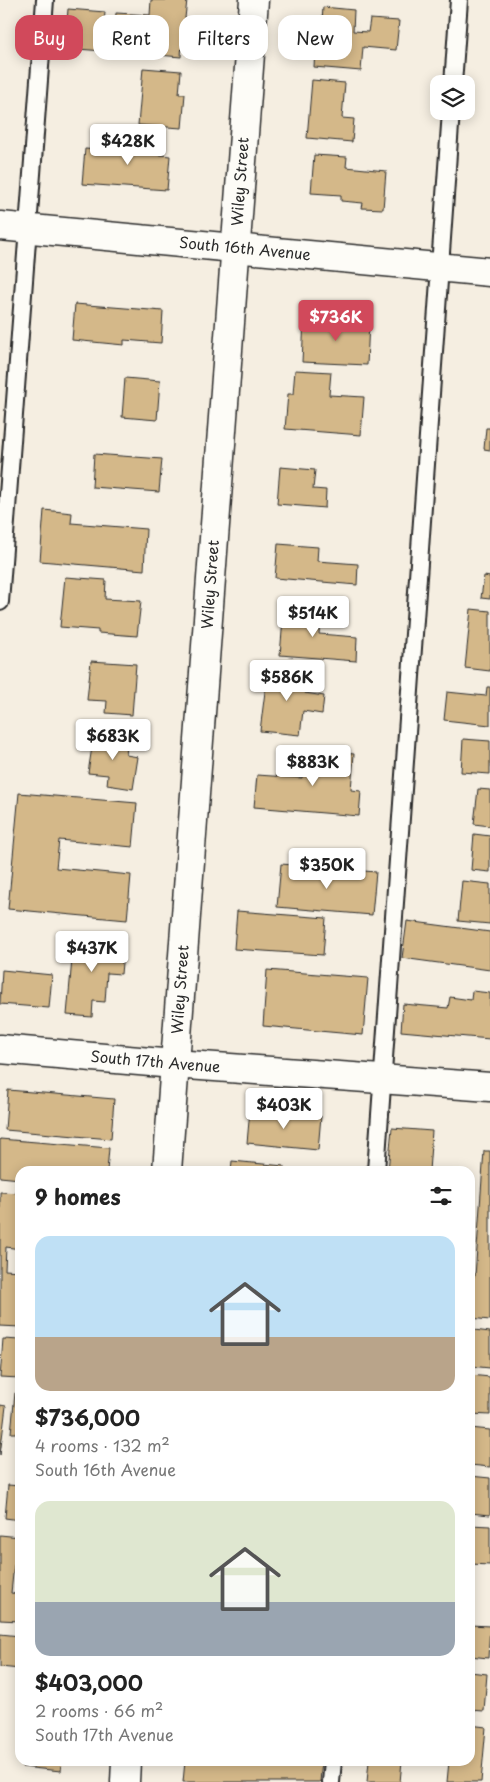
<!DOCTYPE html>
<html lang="en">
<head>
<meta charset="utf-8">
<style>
  :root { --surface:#fff; --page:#f2f2f2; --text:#222; --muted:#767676; --accent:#d1495b }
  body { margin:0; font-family:"Playpen Sans",sans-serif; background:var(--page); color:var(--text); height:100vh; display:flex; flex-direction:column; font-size:19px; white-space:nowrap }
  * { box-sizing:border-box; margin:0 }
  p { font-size:16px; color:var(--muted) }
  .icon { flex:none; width:28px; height:28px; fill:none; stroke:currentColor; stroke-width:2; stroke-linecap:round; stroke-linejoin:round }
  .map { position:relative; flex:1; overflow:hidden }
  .side { position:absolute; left:15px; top:1166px; width:460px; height:600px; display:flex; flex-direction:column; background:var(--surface); border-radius:15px; box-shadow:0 2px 12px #0003 }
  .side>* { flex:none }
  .hud { position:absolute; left:15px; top:15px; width:460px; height:45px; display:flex; gap:10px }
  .tools { position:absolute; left:430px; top:75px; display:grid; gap:10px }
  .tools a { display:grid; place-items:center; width:45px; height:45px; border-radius:10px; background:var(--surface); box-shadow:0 2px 12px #0003; font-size:25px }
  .price { position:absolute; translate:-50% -42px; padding:0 11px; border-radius:5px; background:#fff; color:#222; font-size:16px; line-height:32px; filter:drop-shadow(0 1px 2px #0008) }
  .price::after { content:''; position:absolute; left:50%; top:30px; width:15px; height:11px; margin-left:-8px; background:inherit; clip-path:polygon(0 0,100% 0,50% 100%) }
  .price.on { background:var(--accent); color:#fff }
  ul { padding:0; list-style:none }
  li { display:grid; align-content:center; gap:10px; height:265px; padding:0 20px }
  li span { display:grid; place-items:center; height:155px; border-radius:15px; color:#555 }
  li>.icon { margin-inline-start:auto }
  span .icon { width:90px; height:90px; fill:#fffc; stroke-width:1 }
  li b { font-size:21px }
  h2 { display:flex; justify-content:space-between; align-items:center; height:60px; padding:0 20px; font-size:21px }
  .pill { padding:0 18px; border-radius:15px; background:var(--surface); box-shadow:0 2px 12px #0003; font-size:18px; line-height:45px }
  .pill.on { background:var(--accent); color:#fff }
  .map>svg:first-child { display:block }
</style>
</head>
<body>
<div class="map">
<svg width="490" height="1782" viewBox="0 0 490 1782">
  <rect width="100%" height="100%" fill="#f5eee1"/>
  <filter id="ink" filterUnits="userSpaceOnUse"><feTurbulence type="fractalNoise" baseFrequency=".02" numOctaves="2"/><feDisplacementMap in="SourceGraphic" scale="10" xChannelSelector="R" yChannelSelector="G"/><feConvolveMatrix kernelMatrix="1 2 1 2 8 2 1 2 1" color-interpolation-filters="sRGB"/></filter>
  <g filter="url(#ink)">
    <path fill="#d4b889" stroke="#2b2b2b" d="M151,0h36l-2,18 8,1 -2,24 -9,-1 -1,15 -68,-6 1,-12 -10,-1 -1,13 -38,-3 3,-39 37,3 -1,12 11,1 1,-12 34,2z
      M323,7l31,3 -1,21 15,1 2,-13 29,2 -3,29 -33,-3 -2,24 -47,-4 1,-17h5z
      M143,68l38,3 -2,23h6l-3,34 -44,-3z
      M312,80l33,3 -3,35 12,1 -2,23 -45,-4z
      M126,134l27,2 -1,18 18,2 -3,34 -85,-6 3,-35 40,3z
      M314,155l33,2 -1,10 40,4 -3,38 -21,-1 1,-5 -22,-2v-6l-30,-2z
      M75,304l88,7 -2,32 -37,-3v5l-52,-5z
      M304,319l65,3 -2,43 -65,-3z
      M295,370l36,2 -2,23 35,2 -3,38 -76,-6 3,-35h5z
      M125,378l35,3 -3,39 -35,-3z
      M486,428h4v22l-6,-1z
      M94,454l68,5 -3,33 -67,-5z
      M280,467l35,3 -2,19 13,1 -1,18 -48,-4z
      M44,510l28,3 -1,10 75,6 -2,41 -104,-9z
      M278,544l40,3 -1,14 41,3 -1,21 -82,-7z
      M484,576l6,1v22l-9,-1z
      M65,577l41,3 -1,19 36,2 -4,35 -39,-3v-3l-38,-3z
      M284,608l37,3 -2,23 38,3 -1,24 -76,-6z
      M471,609l19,2v60l-25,-3z
      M91,661l45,3 -4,51 -26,-2 1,-12 -20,-1z
      M268,668l39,5 -2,20 19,3 -2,18 -19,-3 -3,24 -40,-4z
      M487,687h3v38l-46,-5 3,-28 39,4z
      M94,734l34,4 -2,17 12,2 -5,32 -26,-4 1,-10 -20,-2z
      M463,739l27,2v33l-29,-2z
      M304,749l50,5 -3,36 10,1 -2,25 -105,-9 3,-32 45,3z
      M478,789l12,1v36l-16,-2z
      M19,793l118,10 -4,44 -74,-7 -3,28 75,7 -4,45 -119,-11z
      M474,834l16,2v36l-19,-2z
      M281,864l95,8 -4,43 -95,-8z
      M462,881l28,3v40l-32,-3z
      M237,911l89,7 -3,37 -89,-6z
      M407,921l83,11v38l-88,-12z
      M74,937l50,4 -3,33 -14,-1 -2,29 -12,-1 -1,16 -25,-2z
      M2,970l50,5 -3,33 -49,-4z
      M267,970l101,8 -5,57 -100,-9z
      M472,991l18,2v46l-89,-8 2,-27 45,4 2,-11 21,3z
      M8,1090l106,9 -3,40 -106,-9z
      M250,1110l71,6 -3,34 -71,-7z
      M392,1128l40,3 -3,40h-41z
      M0,1139l109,9 -2,23h-87v8l-20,-2z
      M484,1151h6v169l-20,-2v-43l5,1z
      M232,1161l52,5v5h-53z
      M0,1192l20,1v56l-14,-2 -1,23 15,1v56l-20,-1z
      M474,1330l16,2v36l-20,-2v-16h2z
      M3,1339l17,1v38l-20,-1z
      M470,1375l20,2v38l-20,-1z
      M15,1393h5v40h-9z
      M0,1405l6,1 -6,49z
      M470,1428l20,2v37l-20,-2z
      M470,1476l20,2v37l-20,-2z
      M8,1485l12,1v34l-15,-2z
      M470,1525l20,1v39l-20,-1z
      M0,1535l20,2v28h-6l-3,28 9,1v27l-20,-1z
      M470,1625l20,1 -2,32 -18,-2z
      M0,1634l20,2v33l-20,-2z
      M470,1672l17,2 -3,37 -14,-1z
      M470,1725l16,2 -5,55h-34l2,-21h21z
      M22,1761h40l-1,10 -39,-4z
      M185,1761h137l-2,21h-137z
      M369,1761h33l-2,21h-33z"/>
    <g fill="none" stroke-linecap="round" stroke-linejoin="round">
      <defs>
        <path id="service" d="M453,84l6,-84
          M0,602l45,-602
          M376,1171l75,-1060
          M331,1782l2,-21"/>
        <g id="minor">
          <path id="s1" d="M0,226l490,46"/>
          <path id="s2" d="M0,1049l174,15 316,23"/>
          <path id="s3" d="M167,1171l87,-1171"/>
          <path d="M125,1782l1,-21"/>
        </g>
      </defs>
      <use href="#service" stroke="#2b2b2b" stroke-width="20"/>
      <use href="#minor" stroke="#2b2b2b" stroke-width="31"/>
      <use href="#service" stroke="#fdfcf7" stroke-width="16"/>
      <use href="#minor" stroke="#fdfcf7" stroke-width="28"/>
    </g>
  </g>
  <g text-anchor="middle" stroke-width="4" stroke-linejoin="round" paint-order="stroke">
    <g font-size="15" fill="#2b2b2b" stroke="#fdfcf7">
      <text dy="5" stroke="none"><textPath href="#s3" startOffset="992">Wiley Street</textPath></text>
      <text dy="5" stroke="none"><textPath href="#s1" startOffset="246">South 16th Avenue</textPath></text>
      <text dy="5" stroke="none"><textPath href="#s3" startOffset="588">Wiley Street</textPath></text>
      <text dy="5" stroke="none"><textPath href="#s3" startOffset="182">Wiley Street</textPath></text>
      <text dy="5" stroke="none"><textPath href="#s2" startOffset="156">South 17th Avenue</textPath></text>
    </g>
  </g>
</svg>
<div class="tools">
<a><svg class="icon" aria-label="layers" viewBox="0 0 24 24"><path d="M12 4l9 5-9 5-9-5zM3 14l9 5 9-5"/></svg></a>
</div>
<b class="price" style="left:128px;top:166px">$428K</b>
<b class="price on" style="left:336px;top:342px">$736K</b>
<b class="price" style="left:313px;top:638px">$514K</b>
<b class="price" style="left:287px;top:702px">$586K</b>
<b class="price" style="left:113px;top:761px">$683K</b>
<b class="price" style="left:313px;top:787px">$883K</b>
<b class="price" style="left:327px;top:890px">$350K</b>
<b class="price" style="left:92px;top:973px">$437K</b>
<b class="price" style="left:284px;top:1130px">$403K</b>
<div class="hud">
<a class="pill on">Buy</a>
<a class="pill">Rent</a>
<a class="pill">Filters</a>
<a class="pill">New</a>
</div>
<section class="side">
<h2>9 homes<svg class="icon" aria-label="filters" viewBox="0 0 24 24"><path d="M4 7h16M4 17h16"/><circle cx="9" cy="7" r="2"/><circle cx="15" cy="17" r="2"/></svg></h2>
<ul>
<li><span style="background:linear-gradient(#bfe0f5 65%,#b9a48a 0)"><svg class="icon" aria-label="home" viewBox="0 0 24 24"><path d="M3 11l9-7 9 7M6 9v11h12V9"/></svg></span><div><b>$736,000</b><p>4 rooms · 132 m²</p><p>South 16th Avenue</p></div></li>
<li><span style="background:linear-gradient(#dfe7d0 65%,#9aa5b1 0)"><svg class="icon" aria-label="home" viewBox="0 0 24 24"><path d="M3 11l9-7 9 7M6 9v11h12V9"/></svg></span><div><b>$403,000</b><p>2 rooms · 66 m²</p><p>South 17th Avenue</p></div></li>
</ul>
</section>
</div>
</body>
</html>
